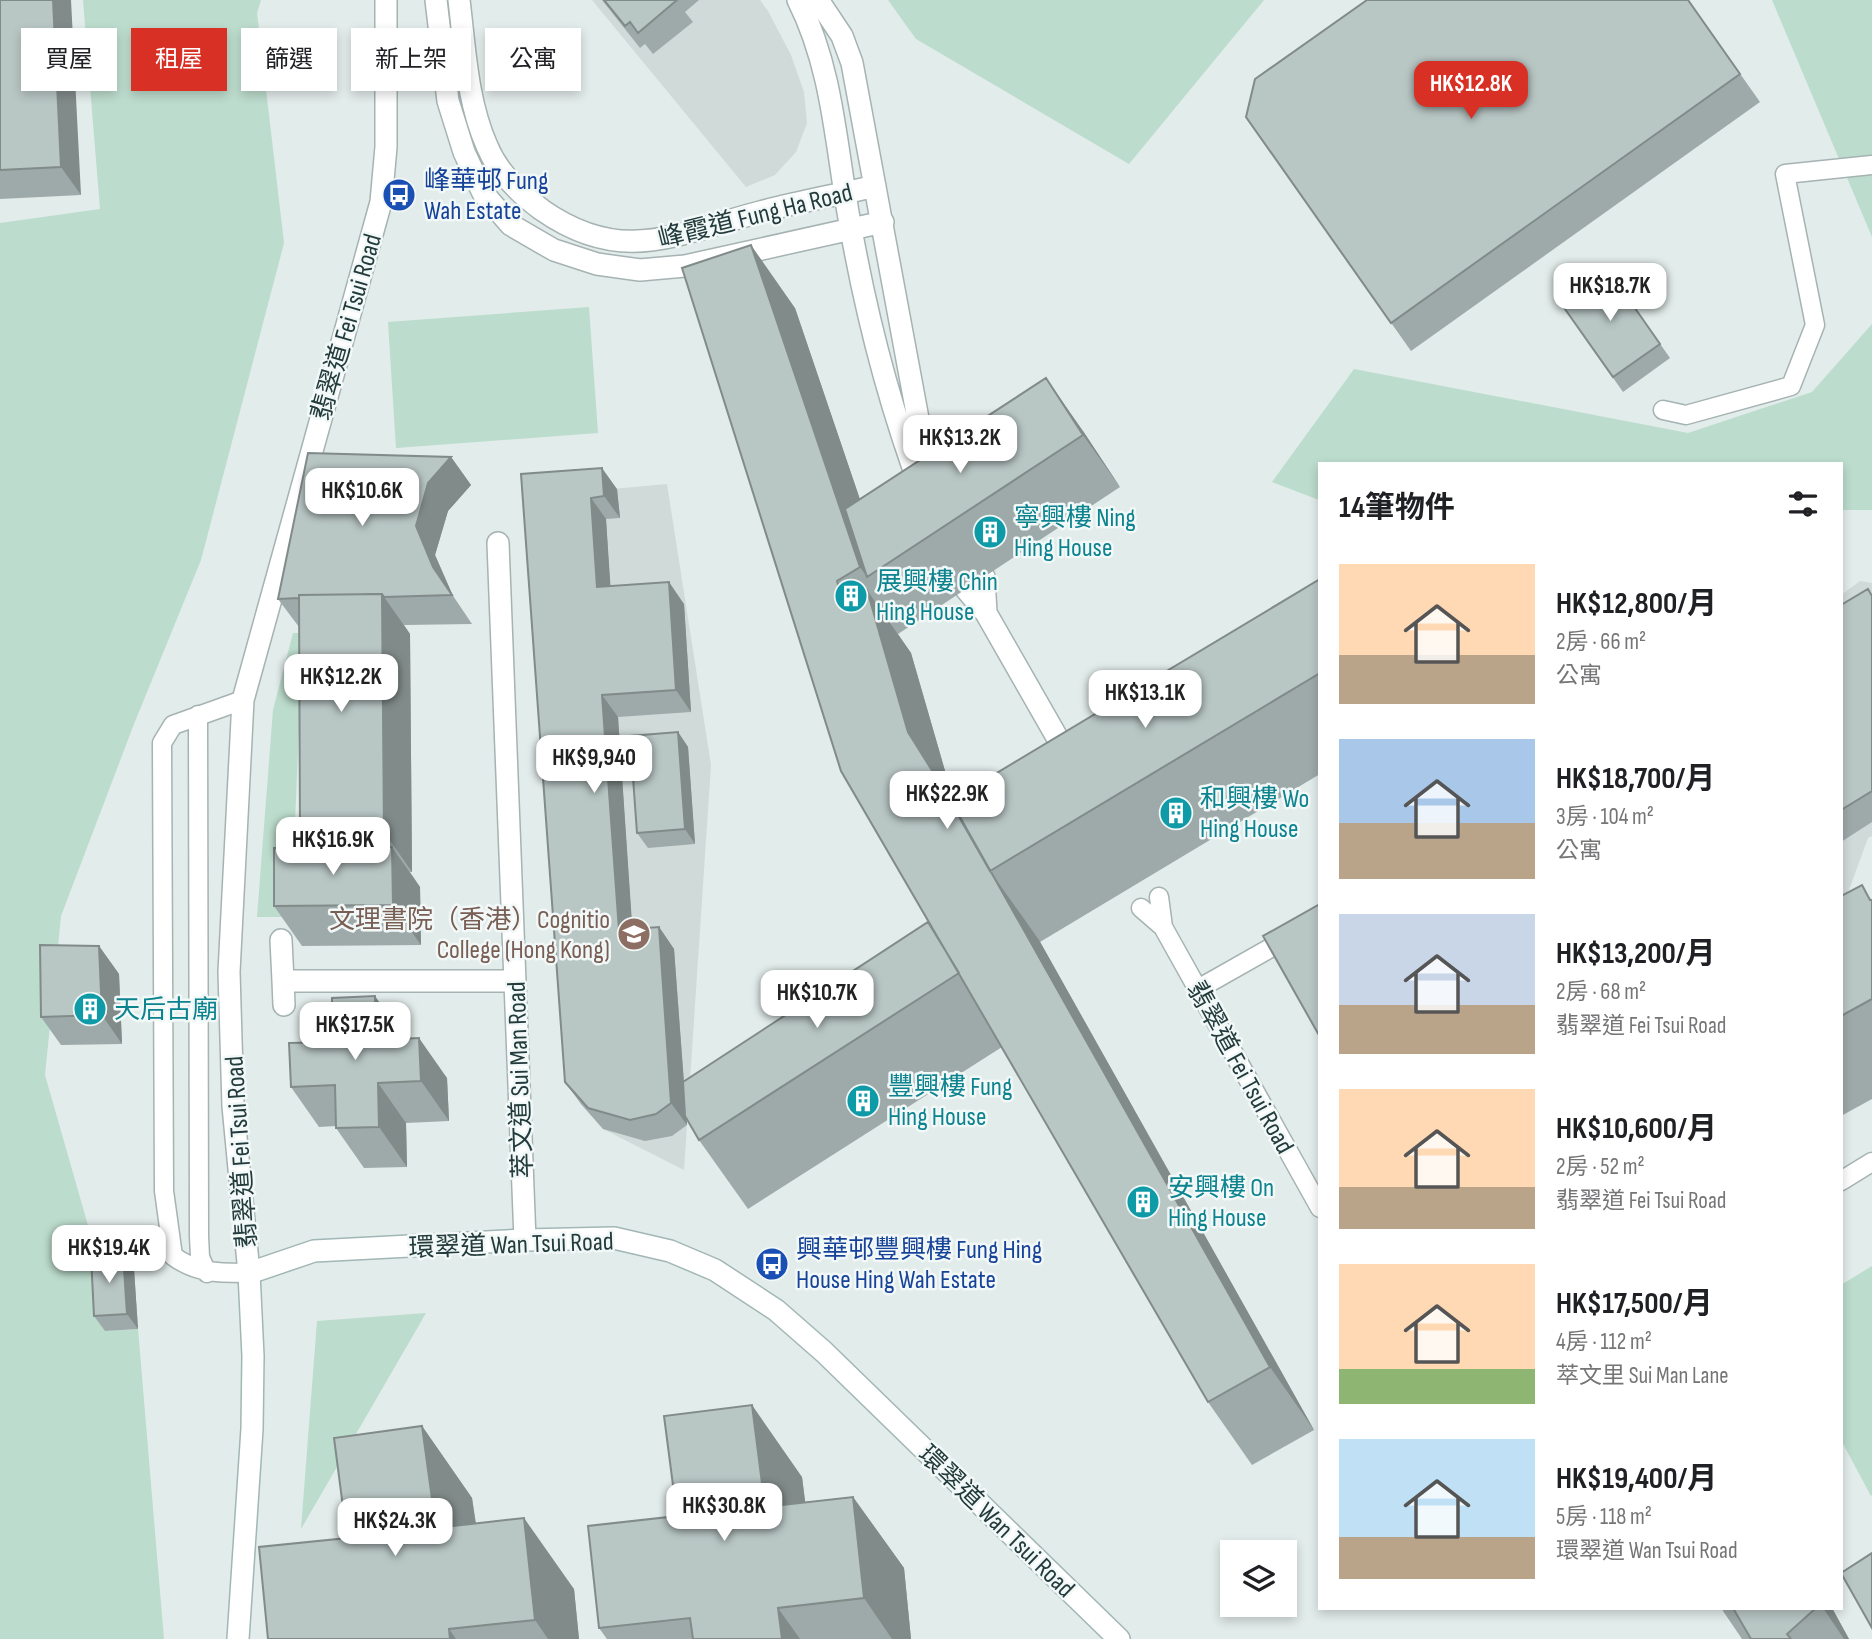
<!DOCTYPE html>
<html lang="zh-TW">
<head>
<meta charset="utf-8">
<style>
  :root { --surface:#fff; --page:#f6f6f6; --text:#202124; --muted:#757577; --accent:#d93025 }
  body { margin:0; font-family:"Sofia Sans Condensed","Noto Sans TC",sans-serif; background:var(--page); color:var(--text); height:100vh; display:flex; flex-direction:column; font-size:26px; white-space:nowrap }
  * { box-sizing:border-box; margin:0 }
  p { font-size:23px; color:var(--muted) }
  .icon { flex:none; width:38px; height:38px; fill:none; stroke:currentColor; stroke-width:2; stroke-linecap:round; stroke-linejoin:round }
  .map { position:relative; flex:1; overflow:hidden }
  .sheet { position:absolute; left:1318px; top:462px; width:525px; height:1148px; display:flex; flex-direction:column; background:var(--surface); border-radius:0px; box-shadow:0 4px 10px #0003 }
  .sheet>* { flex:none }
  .banner { position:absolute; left:21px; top:28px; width:665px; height:63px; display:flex; gap:14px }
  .fabs { position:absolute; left:1220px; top:1540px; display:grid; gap:14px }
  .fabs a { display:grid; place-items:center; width:77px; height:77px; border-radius:0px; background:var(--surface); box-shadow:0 4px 10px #0003; font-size:35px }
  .price { position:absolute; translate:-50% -60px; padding:0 16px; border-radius:14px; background:#fff; color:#222; font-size:23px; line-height:46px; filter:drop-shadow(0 2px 4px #0008) }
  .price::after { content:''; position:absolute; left:50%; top:42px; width:21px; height:16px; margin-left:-10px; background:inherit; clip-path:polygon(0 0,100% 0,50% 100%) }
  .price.selected { background:var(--accent); color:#fff }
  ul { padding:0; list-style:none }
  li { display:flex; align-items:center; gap:21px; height:175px; padding:0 21px }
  li span { display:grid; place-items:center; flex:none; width:196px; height:140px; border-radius:0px; color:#555 }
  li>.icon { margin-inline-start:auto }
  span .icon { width:84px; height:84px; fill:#fffc; stroke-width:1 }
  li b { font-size:30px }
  h2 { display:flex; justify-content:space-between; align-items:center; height:84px; padding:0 21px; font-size:30px }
  .chip { padding:0 24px; border-radius:0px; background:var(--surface); box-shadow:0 4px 10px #0003; font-size:24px; line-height:63px }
  .chip.selected { background:var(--accent); color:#fff }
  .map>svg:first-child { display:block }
</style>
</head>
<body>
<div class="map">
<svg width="1872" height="1639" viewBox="0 0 1872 1639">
  <rect width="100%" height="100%" fill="#e2ecea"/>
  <path fill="#d0dbd9" d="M592,0h168l8,11 23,44 13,37 3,31 -11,29 -21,23 -29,12z
    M667,484l44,281 -27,405 -81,-41 -22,-25 -45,-608z
    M1860,581l12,2v253l-4,2 -27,74v-317z"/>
  <path fill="#bcdccd" d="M83,0h178l-4,13 27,230 -83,317 -67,164 -73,192 -16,159 56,196 4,60 33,-2 26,310h-164v-1416l100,-14z
    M888,0h376l-135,164 -213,-125z
    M1772,0h100v237z
    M589,307l9,126 -202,15 -8,-126z
    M1872,324v186h-31v-46h-521l-1,36 -47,-18 82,-113 334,64 124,-41z
    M293,633h10l-12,284h-34l16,-207z
    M1872,1266v229l-1,1 -30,-56v-155z
    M426,1313l-125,216 16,-208z"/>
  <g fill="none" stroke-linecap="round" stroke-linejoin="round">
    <defs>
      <path id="lane" d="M1663,410l23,5 105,-29 24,-61 -30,-151 87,-9
        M243,700l-70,25 -11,18 2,448 9,65c24,18 48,17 76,17
        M198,715l1,521 1,21 7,16
        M1159,897l4,30
        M1141,908l22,19 157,281
        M1198,989l122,-69
        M1841,1181l31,-19"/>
      <path id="street" d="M436,0l12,101 16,51 19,41 28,32 43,25 43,14 43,6 45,-4 198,-44
        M459,0c6,49 8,101 28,146 11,27 32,47 55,64 80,56 134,24 218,2 38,-10 77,-17 115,-26
        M798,0c36,71 38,151 53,229 16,89 39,178 71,263
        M818,0l24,36 10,27 67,361 17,59
        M498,543l27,697
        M984,577l2,36
        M966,589l20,24 84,147
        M281,940l2,41h232
        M283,981l1,24
        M249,1273l-16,-167 -4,-134 14,-272 138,-498 5,-55v-147"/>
      <path id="secondary" d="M238,1639l14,-210 1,-73 -4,-83 65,-22 211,-11 89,-2 56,13 45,19 61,40 48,42 295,287"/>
    </defs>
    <use href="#lane" stroke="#a5b3b2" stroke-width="21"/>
    <use href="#street" stroke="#a5b3b2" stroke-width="24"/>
    <use href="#secondary" stroke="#a1b7b5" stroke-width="24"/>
    <use href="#lane" stroke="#fff" stroke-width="18"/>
    <use href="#street" stroke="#fff" stroke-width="21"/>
    <use href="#secondary" stroke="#fff" stroke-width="21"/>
  </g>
  <path fill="#9eaaa9" d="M0,0l81,195 -81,4z
    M602,0h97l-14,12 8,10 -40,32 -8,-10 -5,4z
    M1688,0l72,102 -349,249 -165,-234z
    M1607,268l63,90 -47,34 -63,-90z
    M795,308l65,192 223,-69 37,56 -222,147 13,19 41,142 2,4 366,-220v195l-280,168 -1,-2 275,490 -62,35 -44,-63 -206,-355 -254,162 -49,-69 -13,-22 1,7 -15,11 -27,5 -42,-12 -22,-25 -16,-22 -44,-608 96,15 3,29 -14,1 4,67 74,18 7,108 -73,5 14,212 27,-2 15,22 10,133 249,-154 -92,-157z
    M451,457l20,28 -23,26 -13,44 18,41 19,28 -68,1 6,9 2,238h-2l10,15 1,58 -119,1 -28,-40 36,-58 -10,-15 -1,-206 -21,-28z
    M1872,595v227l-31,20v-237z
    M678,732l10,15 7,97 -47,4 -11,-15z
    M1841,896l31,3v200l-31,17z
    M99,946l20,28 3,70 -61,1 -20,-28z
    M403,1036v3l44,39 2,43 -43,2 1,44 -43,1 -28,-40v-2l-17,1 -28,-40 42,-45z
    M123,1254l11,15 4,60 -33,2 -11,-15z
    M422,1426l50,72 4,25 98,66 5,50h-311l79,-101z
    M802,1477l3,25 48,-5 51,71 7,71h-304l-8,-11 78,-112z
    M1721,1608h111l17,31h-107z"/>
  <path fill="#818b89" d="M53,0h18l10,195 -20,-28z
    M751,245l44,63 88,259 -16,10 -7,-10z
    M1046,378l37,53 37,56 -37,-52z
    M451,457l20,28 -23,26 -13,44 18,41 19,28 -39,-57 -17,-41 12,-43z
    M602,468l15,21 3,29 -16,-22z
    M591,498l15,21 6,90 -15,-22z
    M837,581l44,63 -39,-44z
    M669,582l15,22 7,108 -15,-22z
    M867,590l44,63 41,142 45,72 -7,3 -82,-138z
    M382,594l28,40 2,238 -28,-40z
    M602,695l16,22 16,235 -15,-22z
    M678,732l10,15 7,97 -10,-15z
    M392,847l28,40 1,58 -28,-40z
    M995,878l44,62 275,490 -44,-63z
    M659,927l15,22 13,176 -16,-22z
    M99,946l20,28 3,70 -20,-29z
    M375,996l28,40 1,44 -28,-40z
    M419,1038l28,40 2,43 -28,-40z
    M378,1083l28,40 1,44 -28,-40z
    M123,1254l11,15 4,60 -11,-15z
    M752,1405l50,72 13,101 -50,-71z
    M422,1426l50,72 14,101 -50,-71z
    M853,1497l51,71 7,71h-19l-28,-41z
    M524,1518l50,71 5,50h-31l-13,-19z
    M778,1608l22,31h-18z
    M1823,1608h9l17,31h-5z
    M449,1629l7,10h-6z"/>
  <path fill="#b8c6c4" stroke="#818b89" stroke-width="2" d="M0,0h53l8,167 -61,3z
    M604,0h73l-39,33 -8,-11 -5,4z
    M1367,0h321l52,74 -349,249 -145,-206 9,-38z
    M751,245l109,322 -23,14 5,19 25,-10 41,142 43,69 319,566 -62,35 -367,-631 -159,-503z
    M1607,268l53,76 -47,33 -53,-75z
    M1046,378l37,57 -216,142 -22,-68z
    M308,453l143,4 -23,26 -12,43 17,41 19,28 -68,2 -2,-3 -83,1v3l-21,1z
    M602,468l2,28 -13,2 6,89 72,-5 7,108 -74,5 17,235 40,-3 12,176 -15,11 -26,6 -42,-12 -23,-26 -44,-608z
    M1320,579v94l-330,198 -40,-70z
    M1868,589l4,7v195l-31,19v-205z
    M382,594l2,238 -84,1 -1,-238z
    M678,732l7,97 -48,4 -7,-97z
    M392,847l1,58 -119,1v-58z
    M1862,885l8,15h2v99l-31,17v-120z
    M1320,904v133l-57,-101z
    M928,922l31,51 -260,167 -14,-24 -2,-34z
    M40,945l59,1 3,69 -61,2z
    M375,996l1,44 43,-2 2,43 -43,2 1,44 -43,1 -1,-43 -44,2 -2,-44 44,-1 -1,-44z
    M123,1254l4,60 -33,2 -3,-60z
    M752,1405l13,102 88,-10 11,101 -86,10 4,31h-89l-3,-21 -91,10 -11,-102 89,-10 -13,-100z
    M422,1426l14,102 88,-10 11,102 -86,9 1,10h-182l-9,-92 88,-9 -13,-100z
    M1872,1553v75l-31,-55z
    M1733,1608h83l-29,26 4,5h-40z"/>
  <defs>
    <symbol id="bus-disc" viewBox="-11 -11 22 22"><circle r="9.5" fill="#1a4fb4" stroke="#f2f8f7"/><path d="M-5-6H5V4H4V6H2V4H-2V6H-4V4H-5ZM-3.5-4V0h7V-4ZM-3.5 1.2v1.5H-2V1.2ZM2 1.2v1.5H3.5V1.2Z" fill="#fff"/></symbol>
    <symbol id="building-disc" viewBox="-11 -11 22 22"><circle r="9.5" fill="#0f9aa8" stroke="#f2f8f7"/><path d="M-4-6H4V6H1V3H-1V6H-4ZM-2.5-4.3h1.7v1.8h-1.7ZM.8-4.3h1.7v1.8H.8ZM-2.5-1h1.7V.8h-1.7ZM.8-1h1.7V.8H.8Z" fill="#fff"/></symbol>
    <symbol id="school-disc" viewBox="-11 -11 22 22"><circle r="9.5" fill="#8d6e63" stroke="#f2f8f7"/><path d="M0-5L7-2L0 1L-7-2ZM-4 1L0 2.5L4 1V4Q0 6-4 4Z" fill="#fff"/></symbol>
  </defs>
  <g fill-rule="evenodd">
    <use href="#bus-disc" x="380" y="176" width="38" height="38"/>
    <use href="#building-disc" x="971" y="513" width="38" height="38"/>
    <use href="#building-disc" x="832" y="577" width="38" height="38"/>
    <use href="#building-disc" x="1157" y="794" width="38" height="38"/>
    <use href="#school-disc" x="615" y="915" width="38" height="38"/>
    <use href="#building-disc" x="71" y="990" width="38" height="38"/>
    <use href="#building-disc" x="844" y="1082" width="38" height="38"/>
    <use href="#building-disc" x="1124" y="1183" width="38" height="38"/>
    <use href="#bus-disc" x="753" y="1245" width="38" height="38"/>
  </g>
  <g text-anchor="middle" stroke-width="5" stroke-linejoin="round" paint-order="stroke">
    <g font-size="26" fill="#164399" stroke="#f2f8f7" text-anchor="start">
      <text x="424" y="189">峰華邨 Fung<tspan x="424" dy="30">Wah Estate</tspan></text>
      <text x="796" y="1258">興華邨豐興樓 Fung Hing<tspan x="796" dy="30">House Hing Wah Estate</tspan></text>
    </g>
    <g font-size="26" fill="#233b3c" stroke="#f2f8f7">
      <text transform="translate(755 215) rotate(-14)" y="9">峰霞道 Fung Ha Road</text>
      <text transform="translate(346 327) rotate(-74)" y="9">翡翠道 Fei Tsui Road</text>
      <text transform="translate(1241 1067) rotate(61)" y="9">翡翠道 Fei Tsui Road</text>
      <text transform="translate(519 1080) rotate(-92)" y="9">萃文道 Sui Man Road</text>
      <text transform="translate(240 1152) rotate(-94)" y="9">翡翠道 Fei Tsui Road</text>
      <text transform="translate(511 1244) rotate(-2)" y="9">環翠道 Wan Tsui Road</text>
      <text transform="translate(997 1521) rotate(44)" y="9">環翠道 Wan Tsui Road</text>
    </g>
    <g font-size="26" fill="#0d838f" stroke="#f2f8f7" text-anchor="start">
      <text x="1014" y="526">寧興樓 Ning<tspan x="1014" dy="30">Hing House</tspan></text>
      <text x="876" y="590">展興樓 Chin<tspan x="876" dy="30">Hing House</tspan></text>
      <text x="1200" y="807">和興樓 Wo<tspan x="1200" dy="30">Hing House</tspan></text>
      <text x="114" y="1018">天后古廟</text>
      <text x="888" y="1095">豐興樓 Fung<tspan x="888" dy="30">Hing House</tspan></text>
      <text x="1168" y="1196">安興樓 On<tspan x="1168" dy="30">Hing House</tspan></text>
    </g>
    <g font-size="26" fill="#785e54" stroke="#f2f8f7" text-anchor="end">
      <text x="610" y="928">文理書院（香港）Cognitio<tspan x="610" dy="30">College (Hong Kong)</tspan></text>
    </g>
  </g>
</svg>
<div class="fabs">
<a><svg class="icon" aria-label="layers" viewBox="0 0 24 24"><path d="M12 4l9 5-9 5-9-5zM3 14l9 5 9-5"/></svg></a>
</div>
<b class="price selected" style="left:1471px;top:121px">HK$12.8K</b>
<b class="price" style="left:1610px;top:323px">HK$18.7K</b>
<b class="price" style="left:960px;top:475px">HK$13.2K</b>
<b class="price" style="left:362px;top:528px">HK$10.6K</b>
<b class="price" style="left:341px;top:714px">HK$12.2K</b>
<b class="price" style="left:1145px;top:730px">HK$13.1K</b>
<b class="price" style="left:594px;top:795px">HK$9,940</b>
<b class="price" style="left:947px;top:831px">HK$22.9K</b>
<b class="price" style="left:333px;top:877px">HK$16.9K</b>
<b class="price" style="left:817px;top:1030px">HK$10.7K</b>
<b class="price" style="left:355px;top:1062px">HK$17.5K</b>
<b class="price" style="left:109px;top:1285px">HK$19.4K</b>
<b class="price" style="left:724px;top:1543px">HK$30.8K</b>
<b class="price" style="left:395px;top:1558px">HK$24.3K</b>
<div class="banner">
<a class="chip">買屋</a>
<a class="chip selected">租屋</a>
<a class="chip">篩選</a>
<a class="chip">新上架</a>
<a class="chip">公寓</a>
</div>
<section class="sheet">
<h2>14筆物件<svg class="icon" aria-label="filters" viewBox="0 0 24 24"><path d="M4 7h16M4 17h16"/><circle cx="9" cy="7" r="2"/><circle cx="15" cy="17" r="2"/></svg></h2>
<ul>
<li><span style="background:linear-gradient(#ffd9b3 65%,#b9a48a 0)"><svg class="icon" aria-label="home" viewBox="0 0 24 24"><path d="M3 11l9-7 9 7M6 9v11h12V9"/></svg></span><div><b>HK$12,800/月</b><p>2房 · 66 m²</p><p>公寓</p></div></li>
<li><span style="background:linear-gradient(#a9c7e8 60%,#b9a48a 0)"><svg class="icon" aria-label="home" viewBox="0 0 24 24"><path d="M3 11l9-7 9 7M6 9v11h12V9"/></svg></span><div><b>HK$18,700/月</b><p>3房 · 104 m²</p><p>公寓</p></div></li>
<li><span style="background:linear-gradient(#c9d6e8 65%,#b9a48a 0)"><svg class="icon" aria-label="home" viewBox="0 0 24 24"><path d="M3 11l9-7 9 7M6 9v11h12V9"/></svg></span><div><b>HK$13,200/月</b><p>2房 · 68 m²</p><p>翡翠道 Fei Tsui Road</p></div></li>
<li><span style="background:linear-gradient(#ffd9b3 70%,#b9a48a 0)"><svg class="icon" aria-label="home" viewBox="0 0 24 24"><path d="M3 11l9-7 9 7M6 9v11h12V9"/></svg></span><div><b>HK$10,600/月</b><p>2房 · 52 m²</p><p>翡翠道 Fei Tsui Road</p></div></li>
<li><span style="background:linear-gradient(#ffd9b3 75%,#8fb573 0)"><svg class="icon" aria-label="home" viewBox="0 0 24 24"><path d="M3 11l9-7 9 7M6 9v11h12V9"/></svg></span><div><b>HK$17,500/月</b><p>4房 · 112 m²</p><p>萃文里 Sui Man Lane</p></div></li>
<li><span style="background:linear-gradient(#bfe0f5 70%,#b9a48a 0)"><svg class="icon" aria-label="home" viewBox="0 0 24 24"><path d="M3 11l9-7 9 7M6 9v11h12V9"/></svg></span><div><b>HK$19,400/月</b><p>5房 · 118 m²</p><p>環翠道 Wan Tsui Road</p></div></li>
</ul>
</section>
</div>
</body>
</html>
